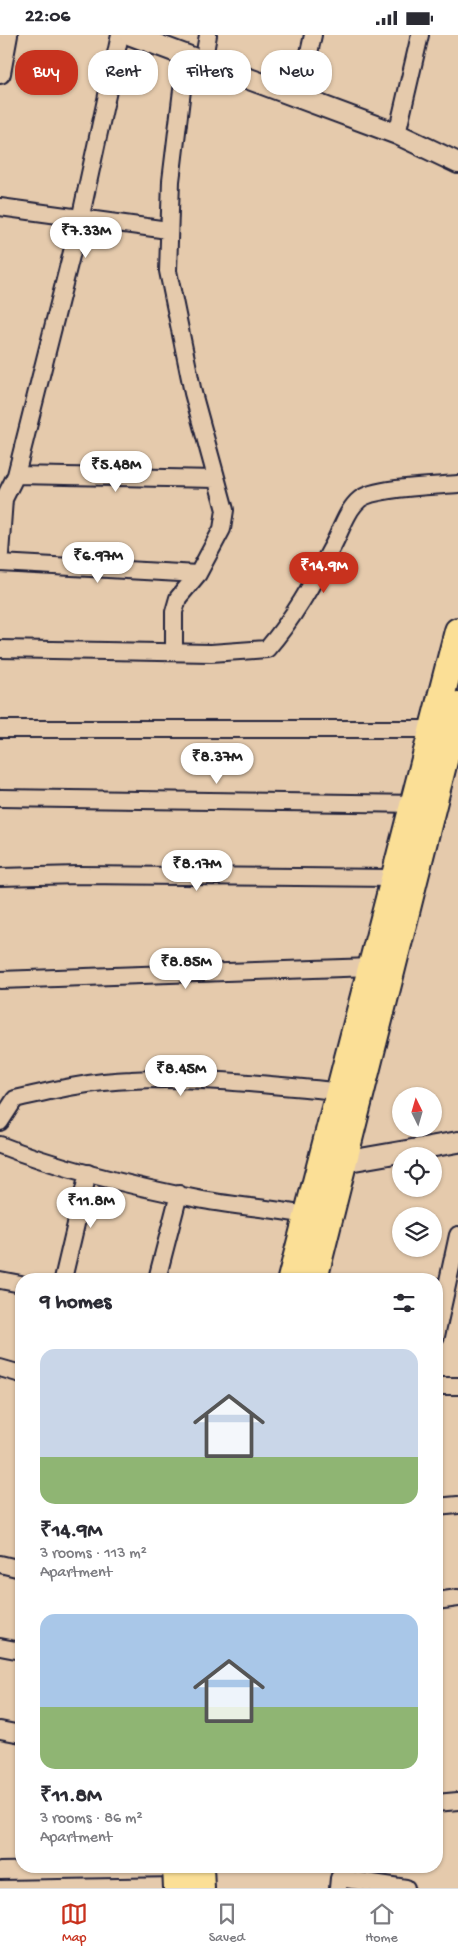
<!DOCTYPE html>
<html lang="en">
<head>
<meta charset="utf-8">
<style>
  :root { --surface:#fff; --page:#f2f2f3; --text:#2b2b33; --muted:#7c7c81; --line:#e1e1e2; --accent:#c8321e }
  body { margin:0; font-family:"Gochi Hand",sans-serif; background:var(--page); color:var(--text); height:100vh; display:flex; flex-direction:column; font-size:19px; white-space:nowrap }
  * { box-sizing:border-box; margin:0 }
  p { font-size:16px; color:var(--muted) }
  .icon { flex:none; width:28px; height:28px; fill:none; stroke:currentColor; stroke-width:2; stroke-linecap:round; stroke-linejoin:round }
  .map { position:relative; flex:1; overflow:hidden }
  .details { position:absolute; left:15px; top:1238px; width:428px; height:600px; display:flex; flex-direction:column; background:var(--surface); border-radius:20px; box-shadow:0 1px 4px #0004 }
  .details>* { flex:none }
  .hud { position:absolute; left:15px; top:15px; width:429px; height:45px; display:flex; gap:10px }
  .needle { width:32px; rotate:355deg }
  .fabs { position:absolute; left:392px; top:1052px; display:grid; gap:10px }
  .fabs a { display:grid; place-items:center; width:50px; height:50px; border-radius:50%; background:var(--surface); box-shadow:0 1px 4px #0004; font-size:25px }
  .price { position:absolute; translate:-50% -42px; padding:0 11px; border-radius:18px; background:#fff; color:#222; font-size:16px; line-height:32px; filter:drop-shadow(0 1px 2px #0008) }
  .price::after { content:''; position:absolute; left:50%; top:30px; width:15px; height:11px; margin-left:-8px; background:inherit; clip-path:polygon(0 0,100% 0,50% 100%) }
  .price.selected { background:var(--accent); color:#fff }
  ul { padding:0; list-style:none }
  li { display:grid; align-content:center; gap:10px; height:265px; padding:0 25px }
  li span { display:grid; place-items:center; height:155px; border-radius:15px; color:#555 }
  li>.icon { margin-inline-start:auto }
  span .icon { width:90px; height:90px; fill:#fffc; stroke-width:1 }
  li b { font-size:21px }
  h2 { display:flex; justify-content:space-between; align-items:center; height:60px; padding:0 25px; font-size:21px }
  .chip { padding:0 18px; border-radius:20px; background:var(--surface); box-shadow:0 1px 4px #0004; font-size:18px; line-height:45px }
  .chip.selected { background:var(--accent); color:#fff }
  .status { display:flex; justify-content:space-between; align-items:center; height:35px; padding:0 25px; background:var(--surface); direction:ltr }
  .status svg { height:14px; fill:currentColor }
  .tabs { display:flex; justify-content:space-around; align-items:center; height:70px; border-top:1px solid var(--line); background:var(--surface); font-size:14px; color:var(--muted) }
  .tabs a { display:grid; justify-items:center; gap:2px }
  .tabs .selected { color:var(--accent) }
  .map>svg:first-child { display:block }
</style>
</head>
<body>
<div class="status"><b>22:06</b><svg viewBox="0 0 49 12"><path d="M0 12V9h3v3zM5 12V6h3v6zM10 12V3h3v9zM15 12V0h3v12zM26 1h20v11H26zM47 4h2v5h-2z"/></svg></div>
<div class="map">
<svg width="458" height="1853" viewBox="0 0 458 1853">
  <rect width="100%" height="100%" fill="#e5caac"/>
  <filter id="ink" filterUnits="userSpaceOnUse"><feTurbulence type="fractalNoise" baseFrequency=".02" numOctaves="2"/><feDisplacementMap in="SourceGraphic" scale="10" xChannelSelector="R" yChannelSelector="G"/><feConvolveMatrix kernelMatrix="1 2 1 2 8 2 1 2 1" color-interpolation-filters="sRGB"/></filter>
  <g filter="url(#ink)">
    <g fill="none" stroke-linecap="round" stroke-linejoin="round">
      <defs>
        <path id="minor" d="M203,28l5,-28
          M299,63l14,-63
          M397,99l23,-99
          M0,172l168,23
          M16,440l200,4
          M0,519l4,-55 12,-24 64,-255 40,-185
          M0,528l198,11
          M0,614l211,4 56,-4c26,-30 46,-66 64,-100 9,-15 15,-39 29,-50 15,-12 76,-13 98,-15
          M174,617v-40l4,-14 20,-24 24,-45 3,-19 -32,-117 -25,-122 3,-90 15,-124
          M0,694h433
          M0,763l421,6
          M0,842l79,-2 315,3
          M0,945l372,-13
          M0,1087l15,-23c38,-9 78,-18 116,-19 71,-4 146,6 217,12
          M0,1110c63,25 136,42 203,55 38,7 76,9 113,17
          M63,1244l25,-106
          M157,1244l22,-85
          M0,1245l21,4
          M436,1301l22,-101
          M0,1333l21,6
          M436,1351h22
          M436,1472l22,-2
          M0,1529l21,5
          M436,1566l22,-3
          M0,1612l21,4
          M0,1695l21,4
          M436,1768l22,-2
          M0,1836l176,-3
          M338,1853l1,-10 67,10"/>
        <path id="tertiary" d="M131,0l266,99 61,29
          M0,38l7,-38
          M343,1127l115,-20"/>
        <path id="primary" d="M291,1244l167,-648
          M314,1244l144,-574
          M176,1831l1,22
          M200,1831l1,22"/>
      </defs>
      <use href="#minor" stroke="#22223b" stroke-width="20"/>
      <use href="#tertiary" stroke="#22223b" stroke-width="24"/>
      <use href="#primary" stroke="#22223b" stroke-width="30"/>
      <use href="#minor" stroke="#e5caac" stroke-width="16"/>
      <use href="#tertiary" stroke="#e5caac" stroke-width="20"/>
      <use href="#primary" stroke="#fbdf96" stroke-width="26"/>
    </g>
  </g>
</svg>
<div class="fabs">
<a><svg class="needle" viewBox="-14 -14 28 28"><path d="M0-13l5 13h-10z" fill="#e53935"/><path d="M0 13l5-13h-10z" fill="#7c7c81"/></svg></a>
<a><svg class="icon" aria-label="locate" viewBox="0 0 24 24"><circle cx="12" cy="12" r="6"/><path d="M12 2v4M12 18v4M2 12h4M18 12h4"/></svg></a>
<a><svg class="icon" aria-label="layers" viewBox="0 0 24 24"><path d="M12 4l9 5-9 5-9-5zM3 14l9 5 9-5"/></svg></a>
</div>
<b class="price" style="left:86px;top:224px">₹7.33M</b>
<b class="price" style="left:116px;top:458px">₹5.48M</b>
<b class="price" style="left:98px;top:549px">₹6.97M</b>
<b class="price selected" style="left:324px;top:559px">₹14.9M</b>
<b class="price" style="left:217px;top:750px">₹8.37M</b>
<b class="price" style="left:197px;top:857px">₹8.17M</b>
<b class="price" style="left:186px;top:955px">₹8.85M</b>
<b class="price" style="left:181px;top:1062px">₹8.45M</b>
<b class="price" style="left:91px;top:1194px">₹11.8M</b>
<div class="hud">
<a class="chip selected">Buy</a>
<a class="chip">Rent</a>
<a class="chip">Filters</a>
<a class="chip">New</a>
</div>
<section class="details">
<h2>9 homes<svg class="icon" aria-label="filters" viewBox="0 0 24 24"><path d="M4 7h16M4 17h16"/><circle cx="9" cy="7" r="2"/><circle cx="15" cy="17" r="2"/></svg></h2>
<ul>
<li><span style="background:linear-gradient(#c9d6e8 70%,#8fb573 0)"><svg class="icon" aria-label="home" viewBox="0 0 24 24"><path d="M3 11l9-7 9 7M6 9v11h12V9"/></svg></span><div><b>₹14.9M</b><p>3 rooms · 113 m²</p><p>Apartment</p></div></li>
<li><span style="background:linear-gradient(#a9c7e8 60%,#8fb573 0)"><svg class="icon" aria-label="home" viewBox="0 0 24 24"><path d="M3 11l9-7 9 7M6 9v11h12V9"/></svg></span><div><b>₹11.8M</b><p>3 rooms · 86 m²</p><p>Apartment</p></div></li>
</ul>
</section>
</div>
<nav class="tabs">
<a class="selected"><svg class="icon" aria-label="map" viewBox="0 0 24 24"><path d="M3 6l6-2 6 2 6-2v14l-6 2-6-2-6 2zM9 4v14M15 6v14"/></svg>Map</a>
<a><svg class="icon" aria-label="saved" viewBox="0 0 24 24"><path d="M7 4h10v16l-5-4-5 4z"/></svg>Saved</a>
<a><svg class="icon" aria-label="home" viewBox="0 0 24 24"><path d="M3 11l9-7 9 7M6 9v11h12V9"/></svg>Home</a>
</nav>
</body>
</html>
